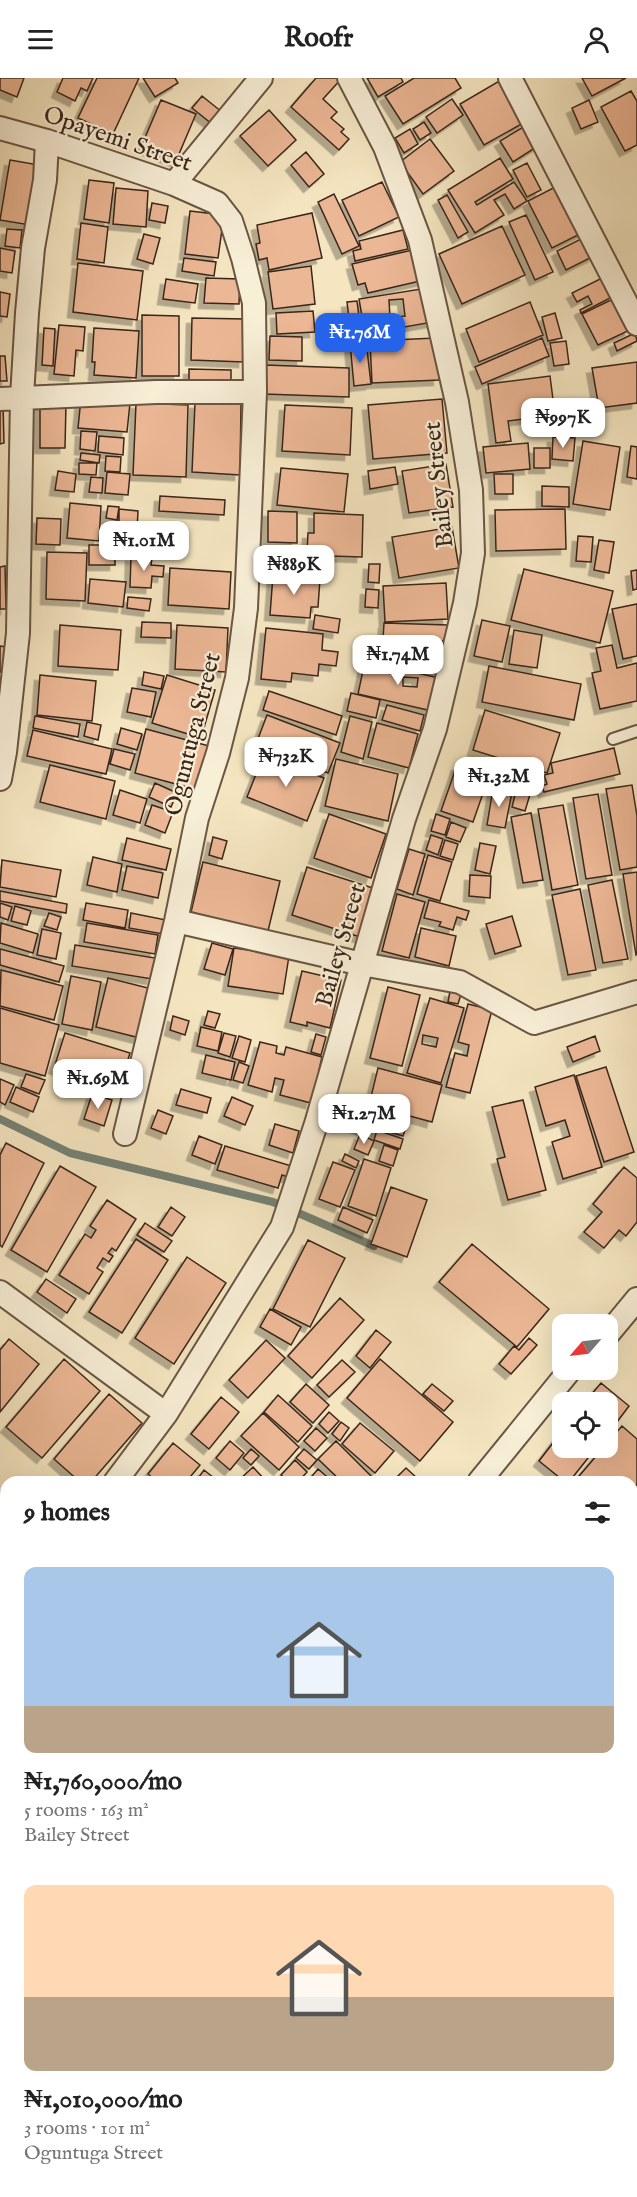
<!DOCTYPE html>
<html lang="en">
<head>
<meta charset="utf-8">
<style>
  :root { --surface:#fff; --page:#f6f6f6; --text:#222; --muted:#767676; --accent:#2563eb }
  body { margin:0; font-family:"IM FELL English",serif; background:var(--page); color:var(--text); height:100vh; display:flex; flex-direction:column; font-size:22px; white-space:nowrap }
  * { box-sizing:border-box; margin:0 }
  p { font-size:20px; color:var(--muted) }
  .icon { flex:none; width:33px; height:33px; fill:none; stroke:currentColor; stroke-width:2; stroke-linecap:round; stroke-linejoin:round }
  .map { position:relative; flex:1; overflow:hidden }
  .sheet { position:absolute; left:0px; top:1398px; width:638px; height:722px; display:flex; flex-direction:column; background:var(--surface); border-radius:18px 18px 0 0; box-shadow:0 6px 24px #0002 }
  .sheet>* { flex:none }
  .needle { width:39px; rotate:242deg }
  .controls { position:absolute; left:552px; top:1236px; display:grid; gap:12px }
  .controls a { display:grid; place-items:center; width:66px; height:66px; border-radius:12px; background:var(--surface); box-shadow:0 6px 24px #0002; font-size:30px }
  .price { position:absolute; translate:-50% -51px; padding:0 14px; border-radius:12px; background:#fff; color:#222; font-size:20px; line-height:39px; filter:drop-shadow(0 2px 3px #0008) }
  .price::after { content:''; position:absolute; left:50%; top:36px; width:18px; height:14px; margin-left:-9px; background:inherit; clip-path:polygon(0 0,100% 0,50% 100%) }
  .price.active { background:var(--accent); color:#fff }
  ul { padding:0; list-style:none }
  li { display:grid; align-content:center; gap:12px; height:318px; padding:0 24px }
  li span { display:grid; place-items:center; height:186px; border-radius:12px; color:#555 }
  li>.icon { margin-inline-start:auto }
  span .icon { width:108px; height:108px; fill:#fffc; stroke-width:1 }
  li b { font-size:26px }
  h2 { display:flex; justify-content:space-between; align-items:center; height:72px; padding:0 24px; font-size:26px }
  header { display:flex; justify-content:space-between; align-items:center; height:78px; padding:0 24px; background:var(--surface); font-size:27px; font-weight:800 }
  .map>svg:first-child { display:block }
</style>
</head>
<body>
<header><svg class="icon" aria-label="menu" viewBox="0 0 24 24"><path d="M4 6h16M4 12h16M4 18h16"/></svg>Roofr<svg class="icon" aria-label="person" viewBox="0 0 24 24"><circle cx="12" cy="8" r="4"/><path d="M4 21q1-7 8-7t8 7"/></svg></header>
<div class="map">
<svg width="637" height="2119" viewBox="0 0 637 2119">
  <defs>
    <filter id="shadow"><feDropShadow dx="-5.5" dy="5.5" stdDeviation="0" flood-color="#0004"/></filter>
  </defs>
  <rect width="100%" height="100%" fill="#f5e6c1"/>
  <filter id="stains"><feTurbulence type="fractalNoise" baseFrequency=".00333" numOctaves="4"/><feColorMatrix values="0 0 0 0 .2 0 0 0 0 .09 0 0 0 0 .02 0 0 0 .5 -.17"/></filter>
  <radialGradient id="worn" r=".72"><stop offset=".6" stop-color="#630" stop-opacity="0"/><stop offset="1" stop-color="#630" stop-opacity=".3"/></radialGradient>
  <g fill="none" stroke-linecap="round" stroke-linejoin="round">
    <path stroke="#758275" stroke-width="8" d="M0,1041l70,34 203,49 101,44"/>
  </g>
  <path fill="#ecb795" stroke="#3a261a" stroke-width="1.5" fill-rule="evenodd" filter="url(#shadow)" d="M0,0h24l-7,19 -17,-7z
    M63,0h30l-6,13 -6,-3 -6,13 -18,-9z
    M97,0h42l-26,56 -35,-16z
    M143,0h32l3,5 -23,14z
    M316,0h26l-19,21 14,13 -6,6 13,11 -3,3 8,7 -10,11 -48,-43z
    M367,0h34l2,4 -25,15z
    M414,0h41l6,10 -58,36 -18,-28z
    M582,0h44l-34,18z
    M501,2l24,42 -41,23 -24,-41z
    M631,13l6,10v44l-12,6 -24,-44z
    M202,18l20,16 -10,12 -20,-16z
    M452,21l11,16 -26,18 -11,-16z
    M161,22l35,14 -20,47 -35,-14z
    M589,22l9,22 -17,7 -9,-21z
    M269,32l27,30 -28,26 -28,-30z
    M424,44l7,11 -11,7 -7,-11z
    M525,48l13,20 -25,16 -13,-21z
    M410,51l8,15 -14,9 -9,-15z
    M430,61l24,32 -31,23 -23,-32z
    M306,74l18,22 -15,13 -18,-22z
    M500,80l13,21 -38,23 2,3 37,-23 13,19 -13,8 -9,-15 -11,6 10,15 -29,18 -27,-43z
    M10,82l29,5 -9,60 -30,-5z
    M527,85l14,27 -14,7 -14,-27z
    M89,102l25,3 -5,40 -25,-4z
    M382,104l17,35 -40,19 -17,-36z
    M561,106l25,47 -34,17 -24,-47z
    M116,110l32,3 -2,36 -33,-3z
    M334,116l25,52 -17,8 -24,-52z
    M447,117l21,37 -10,6 -20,-38z
    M152,125l16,3 -3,17 -16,-3z
    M190,133l34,4 -6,43 -33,-4z
    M312,135l10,45 -53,12 -2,-12 -8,2 -3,-16 4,-1 -3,-18z
    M526,137l27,57 -18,8 -26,-58z
    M81,145l27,4 -4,36 -27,-4z
    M502,148l23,49 -63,29 -23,-50z
    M7,151l15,1 -2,18 -15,-2z
    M403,152l5,19 -53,12 -2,-10 8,-2 -2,-8z
    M144,156l16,4 -7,26 -16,-5z
    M585,159l9,19 -28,14 -9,-19z
    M0,170l15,3 -3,22 -12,-2z
    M421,170l8,31 -61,14 -3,-10 -7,2 -6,-21z
    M184,180l32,4 -2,14 -32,-5z
    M78,185l65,8 -6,49 -64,-8z
    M311,188l4,38 -42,5 -5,-37z
    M604,199l10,19 -33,17 -1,-3 12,-6 -4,-8 -11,6 -5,-9z
    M206,200l34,1 -1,25 -35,-1z
    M166,201l32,5 -3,19 -32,-4z
    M427,210l6,34 -68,12 -6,-35zM403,221l2,17 -15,2 -1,-18z
    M0,214l10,2 -3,23 -7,-1z
    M615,220l15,32 -32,15 -16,-31z
    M357,223l4,31 -10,2 -4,-32z
    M530,224l13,33 -64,27 -13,-33z
    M313,233l2,21 -38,2 -1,-21z
    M555,235l7,25 -14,3 -6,-24z
    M142,237l37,1v60h-37z
    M192,240l53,1 -1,43 -53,-2z
    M59,247l26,2 -2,24 -7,-1 -2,26 -20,-2z
    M44,250l11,1 -2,37 -11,-1z
    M94,250l45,3 -3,47 -42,-3 1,-13h-3z
    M635,255l2,8 -20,10 -3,-8z
    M270,258l32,1v24l-33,-1z
    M436,260l3,42 -67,3 -2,-42z
    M542,260l7,18 -67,28 -7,-17z
    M366,263l5,43 -17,2 -4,-43z
    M566,263l3,23 -15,2 -4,-23z
    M0,278h5l2,25h-7z
    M637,284v41l-38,5 -7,-40z
    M265,287l84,3v29l-85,-3z
    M189,291l42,1v16l-42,-1z
    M550,298l5,39 -47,6 3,20 -15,2 -8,-59z
    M81,320l49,5 -3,29 -49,-4z
    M442,321l5,54 -74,6 -5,-54z
    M40,325h26l-1,45h-25z
    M136,325l52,2 -2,72 -53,-2z
    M195,325l46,1 -1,71 -48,-3z
    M3,326l1,39 -4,1v-39z
    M285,327l67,3 -2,47 -68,-4z
    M81,353l16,1 -2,19 -15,-2z
    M99,358l25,2 -1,17 -25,-3z
    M553,359l22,1 -2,23 -21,-2z
    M583,363l37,6 -10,63 -37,-6z
    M528,365l2,26 -44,4 -3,-26z
    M631,368l6,1v32l-10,-2z
    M534,370h16v20h-16z
    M81,375l19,2 -1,8 -19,-3z
    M106,378l15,1 -1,15 -15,-1z
    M79,385h18l-1,12 -17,-1z
    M446,386l7,43 -44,6 -7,-42z
    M395,389l3,17 -28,5 -2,-18z
    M281,390l67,6 -4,38 -67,-7z
    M58,393l18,3 -2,18 -19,-2z
    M107,394l23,2 -2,21 -23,-2z
    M494,396h19v20h-18z
    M91,399l12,1 -1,15 -13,-1z
    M542,408l27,1v20l-27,-1z
    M160,418l65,4 -1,15 -65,-4z
    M70,425l31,3 -2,35 -32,-3z
    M108,428l11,1 -2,13 -11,-2z
    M119,431l19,2 -1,19 -18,-1z
    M565,431l1,40 -70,2 -1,-41z
    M268,433l29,1v31l-29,-1z
    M314,435l49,2 -1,42 -31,-1 1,-3 -25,-1 1,-19h6z
    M37,440l24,1 -1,26 -24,-1z
    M452,449l7,41 -60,10 -7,-41z
    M578,458l15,1 -2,25 -15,-1z
    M599,462l15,2 -5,31 -15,-3z
    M89,467h26v20h-26z
    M47,474l40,1 -2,48 -39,-2z
    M131,478l21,2 -1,7 13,1 -1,11 -11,-1 -1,12 -21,-1z
    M369,486h11l-1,19 -11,-1z
    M5,488l1,43h-6v-42z
    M170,490l61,4 -2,37 -61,-4z
    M524,491l89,22 -13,52 -89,-23z
    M637,492v19l-4,1 -2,-19z
    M273,497l47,4 -2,28h-7l-1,11 -40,-3z
    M90,501l36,3 -3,25 -35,-4z
    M446,505l2,36 -63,3 -2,-36z
    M366,511l13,1 -1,18 -13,-1z
    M128,519l23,2 -2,12 -22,-3z
    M637,526v52l-14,3 -11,-50z
    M315,537l25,4 -2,14 -25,-4z
    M482,542l28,6 -8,36 -28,-6z
    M142,544l29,1v15l-30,-1z
    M384,545l64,2v16l-65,-2z
    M60,547l61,5 -3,40 -60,-4z
    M177,547l51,3 -2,44 -51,-3z
    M266,550l57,6 -1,16 16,2 -2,14 -17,-2 -1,12 -26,-3 -1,9 -30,-3z
    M514,552l28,5 -5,33 -28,-4z
    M379,561l65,14 -5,21 -64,-13zM406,573l8,1 -1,13 -8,-1z
    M612,567l5,23 20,-5v38l-37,8 -8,-36 9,-2 -5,-23z
    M0,568l6,1 -2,25h-4z
    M365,583l74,17 -7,33 -74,-17zM403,599l15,1 -1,9 -14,-1z
    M489,588l92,18 -7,36 -92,-18z
    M144,594l20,4 -3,13 -19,-4z
    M40,597l56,6 -4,40 -55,-6z
    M167,597l48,15 -14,48 -49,-15z
    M132,610l24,4 -5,25 -24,-5z
    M269,613l73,25 -6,19 -73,-25z
    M351,615l29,7 -4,18 -29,-7z
    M387,627l37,10 -4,16 -38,-11z
    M485,632l75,23 -13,40 -74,-23z
    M267,637l73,28 -12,30 -72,-29z
    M35,638l45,8 -2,13 -45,-9z
    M350,638l22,6 -9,37 -22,-7z
    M87,644l14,3 -3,15 -14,-4z
    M377,645l41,11 -9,34 -41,-11z
    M121,650l21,6 -5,16 -20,-6z
    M146,651l63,17 -11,44 -63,-17z
    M33,652l79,19 -6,25 -79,-18z
    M614,670l6,26 -76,18 -2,-6 5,-2 -3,-9 9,-2 -2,-10z
    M114,671l21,5 -5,16 -20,-6z
    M264,676l60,24 -17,43 -60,-24z
    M336,681l62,15 -10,47 -63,-15z
    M50,687l65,16 -9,38 -66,-17z
    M457,687l32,11 -16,46 -32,-11z
    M155,705l22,10 -6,14 -22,-10z
    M632,707l5,31v51l-17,3 -14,-81z
    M517,709l14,4 -6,20 -13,-4z
    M493,711l19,3 -7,36 -18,-3z
    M120,712l27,9 -7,24 -27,-8z
    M598,716l14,81 -26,4 -13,-81z
    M152,727l21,7 -8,21 -20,-8z
    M563,727l15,80 -26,5 -14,-81z
    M531,735l12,67 -20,3 -12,-66z
    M329,736l57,20 -15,44 -57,-20z
    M436,736l14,5 -5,16 -14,-4z
    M451,744l15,6 -6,14 -14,-5z
    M431,757l12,4 -5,16 -12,-5z
    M213,759l14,4 -5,18 -13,-4z
    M127,760l44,11 -5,21 -44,-10z
    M445,762l13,4 -5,16 -13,-4z
    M480,765l16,3 -6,28 -15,-4z
    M409,771l16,5 -12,41 -16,-6z
    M428,777l24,7 -12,39 -23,-7z
    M93,779l29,7 -5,28 -30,-7z
    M2,782l59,10 -5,27 -56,-10z
    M203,784l77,19 -12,50 -77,-19z
    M127,788l36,7 -5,25 -36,-8z
    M307,789l69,22 -16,48 -68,-22z
    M637,794v82l-1,1 -13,-81z
    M470,797l21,1 -1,22 -21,-2z
    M612,802l16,79 -25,4 -15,-78z
    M580,811l16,81 -28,5 -16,-80z
    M0,813l67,13 -1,9 -66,-12z
    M397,816l28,8 -16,56 -27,-7z
    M429,822l40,11 -3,9 -9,-3 -4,13 -14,-4 2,-4 -17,-4z
    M0,825l12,4 -4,13 -8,-3z
    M86,825l42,7 -3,18 -42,-8z
    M15,828l16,5 -4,14 -16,-4z
    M49,835l12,4 -4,13 -13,-4z
    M131,835l35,7 -3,14 -34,-6z
    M512,838l9,30 -26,8 -9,-30z
    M1,845l37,11 -5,19 -33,-10z
    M87,845l71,12 -3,19 -71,-12z
    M421,850l35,8 -7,30 -34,-9z
    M42,851l19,4 -5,26 -19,-4z
    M212,865l21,6 -8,26 -21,-6z
    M75,867l80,13 -3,21 -80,-13z
    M234,870l55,8 -6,38 -55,-8z
    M0,871l64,17 -5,16 -59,-17z
    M1,892l62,16 -9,34 -54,-14z
    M302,893l39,9 -11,48 -23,-6v4l-17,-4z
    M71,898l30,6 -9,48 -30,-6z
    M108,900l44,11 -12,49 -44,-11z
    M388,909l32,8 -18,71 -32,-8z
    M450,913l11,3 -3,10 -10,-2z
    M430,920l34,10 -23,75 -34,-10zM423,957l15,3 -2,9 -14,-3z
    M468,926l24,6 -22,83 -24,-6 9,-34 12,3 2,-11 -11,-3z
    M0,930l59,17 -14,51 -45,-13z
    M208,933l12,3 -5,14 -11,-3z
    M173,938l16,5 -4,14 -15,-5z
    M201,949l21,5 -4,19 -21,-5z
    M65,955l65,20 -11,36 -65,-21z
    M224,955l12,3 -6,21 -12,-4z
    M316,956l10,3 -5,18 -10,-3z
    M239,958l12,4 -6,22 -13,-4z
    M595,958l5,15 -27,11 -6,-15z
    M260,964l17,4 -1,7 8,2 2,-8 36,10 -3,13 3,1 -5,20 -3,-1 -3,13 -31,-8 4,-15 -9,-2 -3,14 -24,-7z
    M206,977l29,7 -4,18 -29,-7z
    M239,984l10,4 -6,17 -10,-3z
    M606,989l28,85 -30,10 -28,-86z
    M378,990l64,17 -10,37 -63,-17z
    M26,996l19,6 -6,14 -18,-7z
    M574,997l28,92 -39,12 -11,-37 18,-6 -5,-16 -19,6 -11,-39z
    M0,1001l14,6 -9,20 -5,-3z
    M16,1009l23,10 -6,15 -23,-10z
    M181,1011l30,9 -4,15 -31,-8z
    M92,1016l20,6 -8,26 -20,-7z
    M232,1019l21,9 -8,19 -21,-9z
    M523,1022l23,90 -38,10 -11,-41 8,-2 -13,-50z
    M347,1030l59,19 -3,9 -35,-11 -1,6 -24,-8z
    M158,1032l15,6 -7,18 -15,-6z
    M275,1046l24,7 -6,22 -24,-8z
    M377,1052l26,9 -3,10 -26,-9z
    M360,1056l14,7 -6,14 -14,-6z
    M199,1058l23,9 -7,19 -23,-9z
    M6,1065l38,20 -42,84 -2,-2v-90z
    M384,1067l14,5 -5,16 -14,-5z
    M225,1068l73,22 -4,11 -12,-4 -4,13 -61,-18z
    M345,1076l14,7 -3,7 -14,-7z
    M364,1081l27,9 -15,48 -28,-10z
    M333,1084l22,8 -15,37 -21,-8z
    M60,1088l36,21 -49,85 -36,-22z
    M624,1089l13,11v44l-11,14 -7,-6 -15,18 -20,-16 18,-20 -9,-8z
    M391,1109l36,13 -20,57 -36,-13z
    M107,1122l29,19 -20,32 -4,-3 -4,5 5,3 -4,6 -6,-4 -6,10 6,4 -14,22 -30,-19 26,-41 6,4 5,-8 -6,-4z
    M171,1129l14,10 -13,19 -14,-9z
    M343,1129l30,13 -6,13 -29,-13z
    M145,1145l27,18 -8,11 -27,-17z
    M136,1161l32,21 -46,73 -33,-21z
    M308,1162l37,18 -35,69 -37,-18z
    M472,1166l77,65 -32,38 -78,-65z
    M187,1179l39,26 -52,81 -39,-26z
    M46,1201l30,20 -9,14 -30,-21z
    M340,1220l24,22 -52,58 -24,-22z
    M270,1231l31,18 -10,18 -31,-18z
    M376,1252l15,12 -21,26 -14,-12z
    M529,1260l8,7 -26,29 -12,-10 15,-18 5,4z
    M9,1261l30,25 -39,48v-62z
    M266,1262l19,18 -37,40 -19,-18z
    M64,1281l36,32 -58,67 -36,-31z
    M380,1281l73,63 -33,39 -73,-63z
    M342,1282l13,12 -26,25 -12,-12z
    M601,1305l28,23 -21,28v-32h-23z
    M306,1306l23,21 -16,18 -23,-21z
    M432,1306l21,17 -9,10 -21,-17z
    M109,1316l33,29 -51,59h-11l-26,-23z
    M278,1317l34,31 -14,16 -34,-30z
    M221,1319l18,15 -30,37 -18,-15z
    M329,1334l10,9 -11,12 -9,-9z
    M263,1335l36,34 -20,23 -38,-34z
    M341,1344l8,6 -9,13 -8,-7z
    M360,1345l34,28 -19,22 -33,-29z
    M622,1348l15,13v45l-5,7v-9h-58l29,-34h5v-6z
    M316,1350l11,10 -12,13 -11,-10z
    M562,1353v17h34l-27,34h-4l-26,-21z
    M230,1363l14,12 -14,17 -14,-12z
    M336,1363l36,36 -5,5h-25l-24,-23z
    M173,1365l27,22 -14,17h-28l-10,-8z
    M251,1371l8,7 -8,9 -8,-7z
    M304,1371l13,11 -8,9 -13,-11z
    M295,1382l12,12 -9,10h-8l-9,-7z
    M253,1389l12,13 -2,2h-26z
    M406,1390l12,11 -3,3h-17l-3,-3z
    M318,1391l15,13h-26z
    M204,1392l15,12h-24z
    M6,1408v34l-6,-4v-21z
    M0,1446l6,4v38l-6,8z
    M633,1540l4,4v27l-5,-4z
    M3,1566l3,2v30l-4,5 -2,-33z
    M637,1585v71l-5,7v-71z
    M2,1625l4,3v28l-6,8v-36z
    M632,1834l5,5v51l-5,7z
    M4,1908l2,1v22l-6,-2v-9z
    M637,2046v63l-5,9 -6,-4h6v-60z
    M108,2114h17l-1,5h-17z
    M170,2114h44l-2,5h-44z
    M316,2114h16l20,5h-37z
    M425,2114h36l-4,5h-23z
    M470,2114h43l-4,5h-43z"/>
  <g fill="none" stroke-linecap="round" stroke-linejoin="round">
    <defs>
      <path id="service" d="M613,661l24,-8
        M0,1685l6,8
        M372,2114l15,5"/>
      <path id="minor" d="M510,0l127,246
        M0,50l47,13 127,43 43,19 14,18 12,37 11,45 1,89 -9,216 -9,70 -19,75 -21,65 -21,103 -51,213
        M174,106l87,-106
        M0,321l156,-7h99
        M0,701l5,-27 13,-119 4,-236 5,-84 6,-65 12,-68 2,-39
        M176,843l186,43 98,18 74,41 103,-31
        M0,1214l166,122
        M608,1256l29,-35
        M115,1404l51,-68 116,-187 34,-103 88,-305 31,-90 30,-126 8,-50 -2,-63 -14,-88 -37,-162 -35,-93 -36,-69
        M479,1404l91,-112
        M0,1548l6,-8
        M632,1775l5,-7
        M632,1977l5,-7
        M274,2119l2,-5"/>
    </defs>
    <use href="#service" stroke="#695644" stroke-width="14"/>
    <use href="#minor" stroke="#695644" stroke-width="26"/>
    <use href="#service" stroke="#f8efd7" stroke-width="10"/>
    <use href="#minor" stroke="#f8efd7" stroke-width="22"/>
  </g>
  <g text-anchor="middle" stroke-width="4.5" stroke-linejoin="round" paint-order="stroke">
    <g font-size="24" fill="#3a261a" stroke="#f8efd7">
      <text transform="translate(118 60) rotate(19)" y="8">Opayemi Street</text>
      <text transform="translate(438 407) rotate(-96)" y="8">Bailey Street</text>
      <text transform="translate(192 656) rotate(-76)" y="8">Oguntuga Street</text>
      <text transform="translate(340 867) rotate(-74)" y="8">Bailey Street</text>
    </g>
  </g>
  <rect width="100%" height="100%" filter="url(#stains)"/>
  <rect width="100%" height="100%" fill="url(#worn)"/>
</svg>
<div class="controls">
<a><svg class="needle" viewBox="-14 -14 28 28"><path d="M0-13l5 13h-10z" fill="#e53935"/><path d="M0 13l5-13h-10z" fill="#767676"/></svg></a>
<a><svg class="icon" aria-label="locate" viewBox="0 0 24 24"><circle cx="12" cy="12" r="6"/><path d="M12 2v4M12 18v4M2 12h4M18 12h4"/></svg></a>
</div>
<b class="price active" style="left:360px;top:286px">₦1.76M</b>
<b class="price" style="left:563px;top:371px">₦997K</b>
<b class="price" style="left:144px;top:494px">₦1.01M</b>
<b class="price" style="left:294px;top:518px">₦889K</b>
<b class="price" style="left:398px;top:608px">₦1.74M</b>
<b class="price" style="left:286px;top:710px">₦732K</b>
<b class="price" style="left:499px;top:730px">₦1.32M</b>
<b class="price" style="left:98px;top:1032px">₦1.69M</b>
<b class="price" style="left:364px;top:1067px">₦1.27M</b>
<section class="sheet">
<h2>9 homes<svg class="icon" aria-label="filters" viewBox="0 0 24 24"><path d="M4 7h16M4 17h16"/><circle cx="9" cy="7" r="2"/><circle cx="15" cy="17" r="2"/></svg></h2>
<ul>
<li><span style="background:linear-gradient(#a9c7e8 75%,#b9a48a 0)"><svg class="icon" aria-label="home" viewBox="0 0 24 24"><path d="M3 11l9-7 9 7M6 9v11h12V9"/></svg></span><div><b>₦1,760,000/mo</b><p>5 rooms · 163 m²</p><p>Bailey Street</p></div></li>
<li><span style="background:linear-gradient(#ffd9b3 60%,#b9a48a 0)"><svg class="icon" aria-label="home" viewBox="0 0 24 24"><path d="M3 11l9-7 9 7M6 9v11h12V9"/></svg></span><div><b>₦1,010,000/mo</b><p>3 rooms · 101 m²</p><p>Oguntuga Street</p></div></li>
</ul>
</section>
</div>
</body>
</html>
